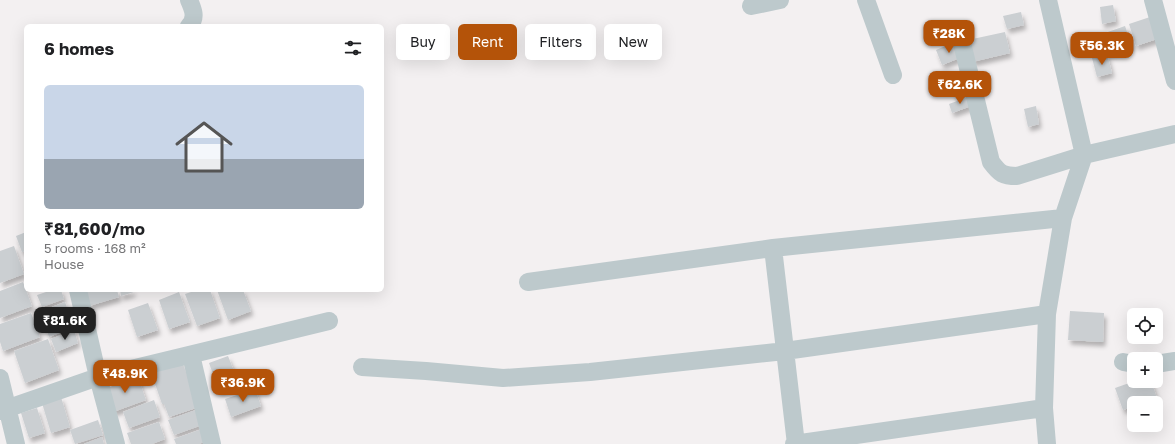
<!DOCTYPE html>
<html lang="en">
<head>
<meta charset="utf-8">
<style>
  :root { --surface:#fff; --page:#f6f6f6; --text:#202124; --muted:#757577; --accent:#b45309 }
  body { margin:0; font-family:"Golos Text",sans-serif; background:var(--page); color:var(--text); height:100vh; display:flex; flex-direction:column; font-size:15px; white-space:nowrap }
  * { box-sizing:border-box; margin:0 }
  p { font-size:13px; color:var(--muted) }
  .icon { flex:none; width:22px; height:22px; fill:none; stroke:currentColor; stroke-width:2; stroke-linecap:round; stroke-linejoin:round }
  .map { position:relative; flex:1; overflow:hidden }
  .drawer { position:absolute; left:24px; top:24px; width:360px; height:268px; display:flex; flex-direction:column; background:var(--surface); border-radius:6px; box-shadow:0 4px 16px #0002 }
  .drawer>* { flex:none }
  .hud { position:absolute; left:396px; top:24px; width:380px; height:36px; display:flex; gap:8px }
  .buttons { position:absolute; left:1127px; top:308px; display:grid; gap:8px }
  .buttons a { display:grid; place-items:center; width:36px; height:36px; border-radius:6px; background:var(--surface); box-shadow:0 4px 16px #0002; font-size:20px }
  .price { position:absolute; translate:-50% -34px; padding:0 9px; border-radius:8px; background:var(--accent); color:#fff; font-size:13px; line-height:26px; filter:drop-shadow(0 1px 2px #0008) }
  .price::after { content:''; position:absolute; left:50%; top:24px; width:12px; height:9px; margin-left:-6px; background:inherit; clip-path:polygon(0 0,100% 0,50% 100%) }
  .price.on { background:#222; color:#fff }
  ul { padding:0; list-style:none }
  li { display:grid; align-content:center; gap:8px; height:212px; padding:0 20px }
  li span { display:grid; place-items:center; height:124px; border-radius:6px; color:#555 }
  li>.icon { margin-inline-start:auto }
  span .icon { width:72px; height:72px; fill:#fffc; stroke-width:1 }
  li b { font-size:17px }
  h2 { display:flex; justify-content:space-between; align-items:center; height:48px; padding:0 20px; font-size:17px }
  .chip { padding:0 14px; border-radius:6px; background:var(--surface); box-shadow:0 4px 16px #0002; font-size:14px; line-height:36px }
  .chip.on { background:var(--accent); color:#fff }
  .map>svg:first-child { display:block }
</style>
</head>
<body>
<div class="map">
<svg width="1175" height="444" viewBox="0 0 1175 444">
  <defs>
    <filter id="shadow"><feDropShadow dx="2.5" dy="4.5" stdDeviation="2" flood-color="#0004"/></filter>
  </defs>
  <rect width="100%" height="100%" fill="#f3f0f1"/>
  <path fill="#cbcfd2" filter="url(#shadow)" d="M1113,5l3,16 -14,3 -2,-17z
    M1021,12l3,13 -17,4 -4,-13z
    M1153,16l7,22 -24,8 -7,-22z
    M1125,26l7,20 -23,7 -7,-19z
    M1005,32l5,21 -38,9 -4,-22z
    M955,42l7,15 -20,8 -6,-15z
    M1107,54l5,19 -15,4 -5,-19z
    M964,85l3,7 -9,4 -3,-8z
    M968,97l3,9 -19,7 -3,-9z
    M1036,106l3,18 -11,3 -4,-18z
    M26,232v19l-4,1 -6,-16z
    M14,246l10,28 -24,9v-32z
    M23,282l9,24 -32,12v-27z
    M52,290h9l3,9 -22,8 -5,-12z
    M85,290h32l2,7 -30,9z
    M120,290h13l1,2 -13,4z
    M197,290h13l10,28 -23,8 -12,-32z
    M217,290h26l8,21 -23,9z
    M179,292l11,30 -21,7 -10,-29z
    M65,302l4,11 -21,8 -4,-11z
    M148,303l10,27 -21,7 -9,-27z
    M1070,311l34,2 -1,29 -35,-2z
    M31,313l9,24 -37,14 -3,-9v-18z
    M67,316l5,12 -23,9 -4,-13z
    M74,330l4,13 -22,9 -5,-13z
    M48,339l11,31 -34,13 -11,-32z
    M228,356l11,28 -20,7 -10,-28z
    M182,361l11,32 -2,1 5,14 -27,9 -5,-13h-2l-11,-32z
    M138,377l8,23 -33,12 -9,-23z
    M1135,381h16l6,17 -14,5h-9v3l-11,4 -8,-22z
    M255,389l6,17 -30,11 -6,-18z
    M61,397l9,30 -19,6 -9,-30z
    M154,400l6,17 -31,11 -6,-16z
    M37,408l8,25 -16,5 -8,-25z
    M196,410l6,15 -28,10 -6,-15z
    M98,420l5,15 -28,9 -5,-14z
    M159,422l6,17 -13,5h-21l-4,-11z
    M202,429l4,12 -7,3h-23l-2,-5z
    M102,437l2,7h-20z"/>
  <g fill="none" stroke-linecap="round" stroke-linejoin="round">
    <path stroke="#bdc9cc" stroke-width="18" d="M866,0l27,75
      M1153,0l22,81
      M751,6l29,-6
      M189,26c8,-8 4,-17 0,-26
      M961,39l30,123c9,12 12,14 26,14l67,-21 91,-21
      M773,248l23,196
      M528,282l245,-34 290,-30
      M78,290l20,87 18,67
      M191,355l21,89
      M1123,362l11,2
      M1156,364l19,-3
      M362,367l64,4 77,7 87,-6 195,-21 262,-37
      M0,378l16,66
      M0,411l98,-34 231,-56
      M794,444l250,-36
      M1047,444l-3,-36 3,-94 16,-96 21,-63 -36,-155"/>
  </g>
</svg>
<div class="buttons">
<a><svg class="icon" aria-label="locate" viewBox="0 0 24 24"><circle cx="12" cy="12" r="6"/><path d="M12 2v4M12 18v4M2 12h4M18 12h4"/></svg></a>
<a>+</a>
<a>−</a>
</div>
<b class="price" style="left:949px;top:54px">₹28K</b>
<b class="price" style="left:1102px;top:66px">₹56.3K</b>
<b class="price" style="left:960px;top:105px">₹62.6K</b>
<b class="price on" style="left:65px;top:341px">₹81.6K</b>
<b class="price" style="left:125px;top:394px">₹48.9K</b>
<b class="price" style="left:243px;top:403px">₹36.9K</b>
<div class="hud">
<a class="chip">Buy</a>
<a class="chip on">Rent</a>
<a class="chip">Filters</a>
<a class="chip">New</a>
</div>
<section class="drawer">
<h2>6 homes<svg class="icon" aria-label="filters" viewBox="0 0 24 24"><path d="M4 7h16M4 17h16"/><circle cx="9" cy="7" r="2"/><circle cx="15" cy="17" r="2"/></svg></h2>
<ul>
<li><span style="background:linear-gradient(#c9d6e8 60%,#9aa5b1 0)"><svg class="icon" aria-label="home" viewBox="0 0 24 24"><path d="M3 11l9-7 9 7M6 9v11h12V9"/></svg></span><div><b>₹81,600/mo</b><p>5 rooms · 168 m²</p><p>House</p></div></li>
</ul>
</section>
</div>
</body>
</html>
